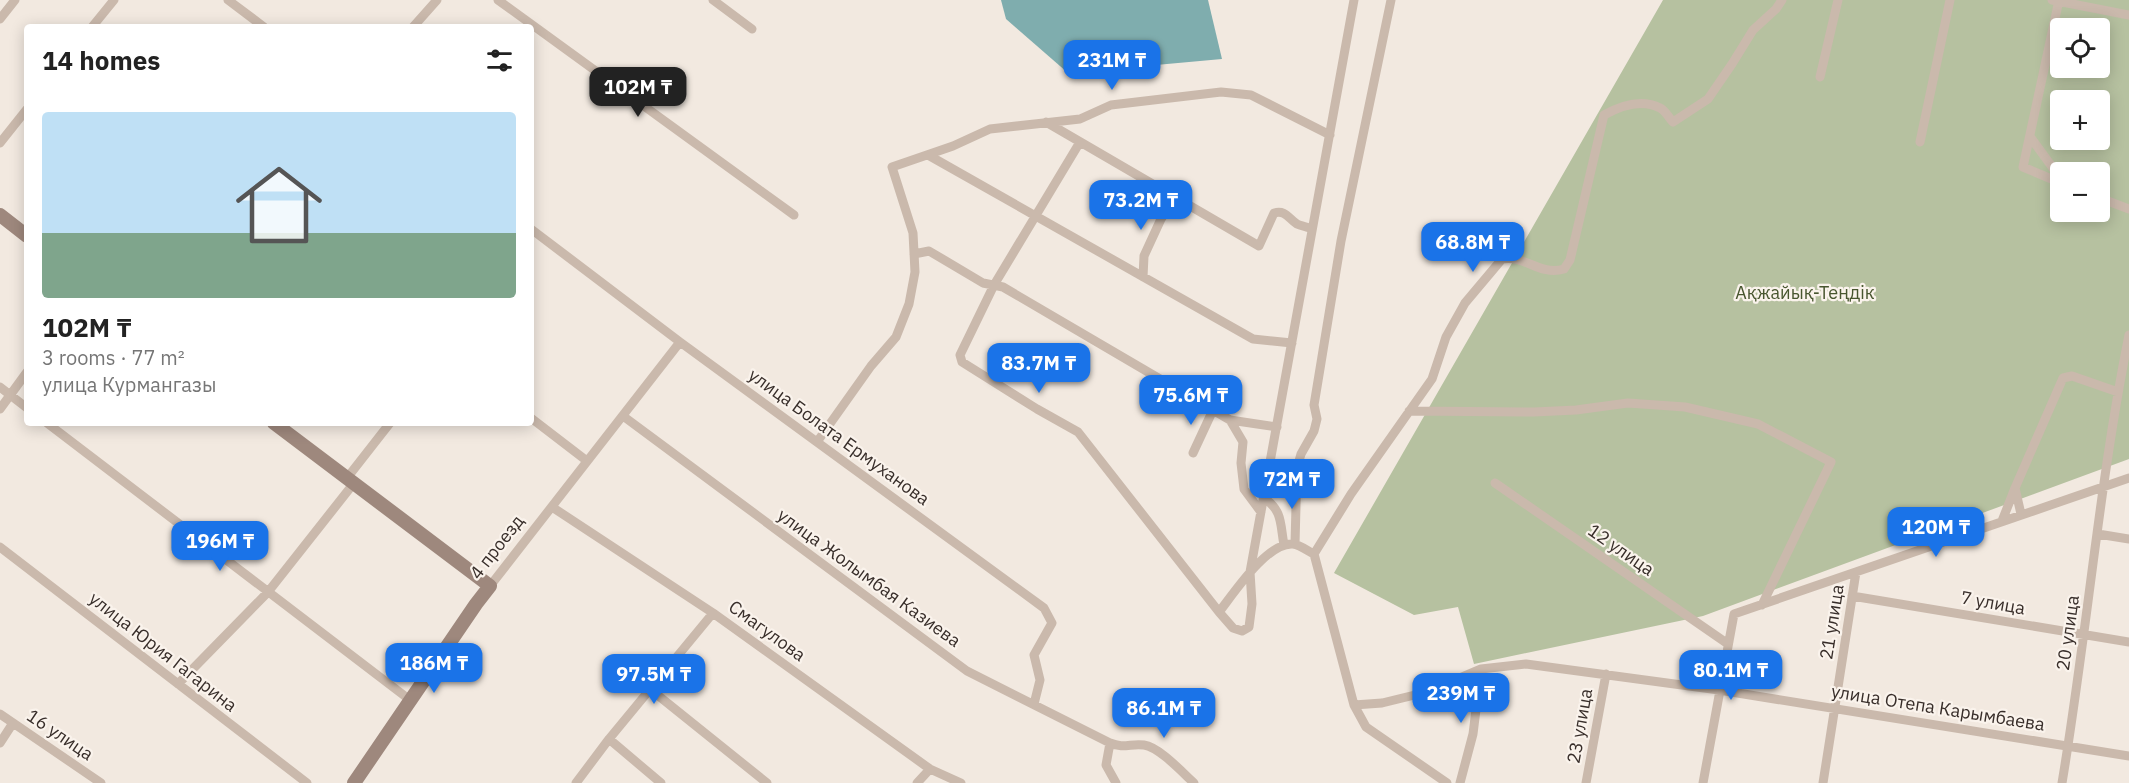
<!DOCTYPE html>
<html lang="en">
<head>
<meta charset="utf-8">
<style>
  :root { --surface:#fff; --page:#f2f2f2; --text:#222; --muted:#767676; --line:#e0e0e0; --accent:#1a73e8 }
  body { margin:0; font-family:"IBM Plex Sans",sans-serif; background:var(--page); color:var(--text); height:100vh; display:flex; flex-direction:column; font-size:22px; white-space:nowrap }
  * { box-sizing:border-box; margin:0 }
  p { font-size:20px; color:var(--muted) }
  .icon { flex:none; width:33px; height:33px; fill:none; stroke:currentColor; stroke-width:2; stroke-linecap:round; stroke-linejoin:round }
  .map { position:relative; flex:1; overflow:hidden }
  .sheet { position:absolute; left:24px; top:24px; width:510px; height:402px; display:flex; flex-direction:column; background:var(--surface); border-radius:6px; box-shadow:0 3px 15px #0003 }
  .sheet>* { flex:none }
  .tools { position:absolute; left:2050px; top:18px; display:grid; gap:12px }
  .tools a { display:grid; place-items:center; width:60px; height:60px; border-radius:6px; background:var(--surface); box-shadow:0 3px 15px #0003; font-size:30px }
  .price { position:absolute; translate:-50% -51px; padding:0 14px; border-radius:12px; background:var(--accent); color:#fff; font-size:20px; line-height:39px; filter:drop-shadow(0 2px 3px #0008) }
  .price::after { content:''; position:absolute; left:50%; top:36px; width:18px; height:14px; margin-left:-9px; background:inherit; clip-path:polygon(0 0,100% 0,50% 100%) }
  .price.selected { background:#222; color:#fff }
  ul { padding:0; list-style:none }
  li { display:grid; align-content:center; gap:12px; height:318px; padding:0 18px }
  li+li { border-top:2px solid var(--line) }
  li span { display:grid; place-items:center; height:186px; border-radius:6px; color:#555 }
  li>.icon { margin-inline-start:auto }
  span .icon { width:108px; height:108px; fill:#fffc; stroke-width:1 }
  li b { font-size:26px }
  h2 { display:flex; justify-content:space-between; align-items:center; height:72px; padding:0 18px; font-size:26px }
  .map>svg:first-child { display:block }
</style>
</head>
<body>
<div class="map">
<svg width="2129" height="783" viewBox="0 0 2129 783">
  <rect width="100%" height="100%" fill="#f2e9e0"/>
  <path fill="#b6c1a0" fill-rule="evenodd" d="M1663,0h466v459l-426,157 -229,48 -16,-57 -44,8 -80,-42zM2061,28h39v40h-39zM2061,100h39v40h-39zM2061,172h39v40h-39z"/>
  <path fill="#7fadae" d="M1001,0h207l14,59 -154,14 -62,-54z"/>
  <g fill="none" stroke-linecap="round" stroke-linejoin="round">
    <path stroke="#cab9ac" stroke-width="9" d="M228,0l36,27
      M498,0l296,215
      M713,0l39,29
      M2052,0l77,15
      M2059,0l-36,167 38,16
      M0,19l15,-19
      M92,27l22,-27
      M413,27l24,-27
      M1820,77l18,-77
      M1046,122l213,124 15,-33c12,-3 14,5 23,11 4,2 11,3 15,5
      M2031,138l30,41
      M1080,142l-86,143 -34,70 2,7 75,47 41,23 141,180 14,16 9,3 7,-4 3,-23 -2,-32 104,-572
      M1920,142l30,-142
      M0,143l27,-34
      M928,155l325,184 39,4
      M2100,198l29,11
      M531,229l149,113 364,266 8,15 -18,32 6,25 -6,24
      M914,254l15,-3 54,32 20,4 227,133 47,7
      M1143,277l1,-21 17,-37 14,-22
      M0,387l27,21
      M0,409l27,-37
      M1409,411l125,1 42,-2 52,-7 57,4 73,17 73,38 -69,143
      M623,416l344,255 143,72 -4,22 10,18
      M531,418l56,43
      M1230,420l13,22 -2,21 3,26 17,23
      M47,423l363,277
      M817,442l54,-76 25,-29 13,-33 6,-32 -2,-39 -21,-66 61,-21 37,-17 90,-10 31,-14 110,-13 30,3 79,40
      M1193,453l20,-43
      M347,478l43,-55
      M1495,483l233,161
      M1264,498c19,13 16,26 20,47
      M552,507l161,106 217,156 31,14
      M2021,514l-6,-26 48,-110 9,-2 46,16
      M2002,521l13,-33
      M2098,534l31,5
      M1295,544l2,-76 4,-14 13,-23 3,-12 -3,-14 3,-18 24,-146 50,-241
      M0,547l307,236
      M490,586l190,-244
      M1852,596l277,46
      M1219,612c15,-19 48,-70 74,-68 7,1 15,7 21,10
      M178,684l90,-92 86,-109
      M650,689l117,94
      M1354,705l28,-2 45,-11 54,-23 45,-5 193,26 410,66
      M0,714l101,69
      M609,739l52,44
      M0,743l13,-20
      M1110,743c14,6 21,0 34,2 15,2 38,27 50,38
      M576,783l33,-44 104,-126
      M917,783l13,-14
      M1447,783l-81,-56 -12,-22 -40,-151 37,-60 81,-115 14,-42 19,-34 37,-44c24,-4 37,17 62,10l6,-9 34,-145c16,-9 37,-17 56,-7 5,2 9,10 13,14l35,-23 24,-35 21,-34 23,-21 6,-9
      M1460,783l13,-49 8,-65
      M1586,783l20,-109
      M1703,783l31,-169 395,-136
      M1823,783l33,-211
      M2062,783c25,-149 37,-300 67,-448"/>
    <path stroke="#9e887d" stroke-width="14" d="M0,215l27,21
      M274,423l216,163 -14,18 -122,179"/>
  </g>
  <g text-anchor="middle" stroke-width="4.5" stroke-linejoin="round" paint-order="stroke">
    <g font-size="18" fill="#48562f" stroke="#faf3ec">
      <text x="1805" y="299">Ақжайық-Теңдік</text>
    </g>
    <g font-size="18" fill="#382e2a" stroke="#faf3ec">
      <text transform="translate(839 437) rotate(36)" y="6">улица Болата Ермуханова</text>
      <text transform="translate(497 547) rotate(-52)" y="6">4 проезд</text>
      <text transform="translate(1621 550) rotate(35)" y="6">12 улица</text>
      <text transform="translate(869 578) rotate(36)" y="6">улица Жолымбая Казиева</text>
      <text transform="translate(1993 603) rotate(10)" y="6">7 улица</text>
      <text transform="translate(1832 622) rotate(-81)" y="6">21 улица</text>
      <text transform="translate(767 631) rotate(36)" y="6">Смагулова</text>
      <text transform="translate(2068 633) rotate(-82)" y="6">20 улица</text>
      <text transform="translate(163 652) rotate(38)" y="6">улица Юрия Гагарина</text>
      <text transform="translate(1938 708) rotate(9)" y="6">улица Отепа Карымбаева</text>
      <text transform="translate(1580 726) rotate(-80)" y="6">23 улица</text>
      <text transform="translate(60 735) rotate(34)" y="6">16 улица</text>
    </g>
  </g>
</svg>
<div class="tools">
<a><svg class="icon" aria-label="locate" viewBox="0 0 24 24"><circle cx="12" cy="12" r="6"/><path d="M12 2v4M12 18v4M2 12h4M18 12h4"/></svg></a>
<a>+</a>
<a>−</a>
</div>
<b class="price" style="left:1112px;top:91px">231M ₸</b>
<b class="price selected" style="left:638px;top:118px">102M ₸</b>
<b class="price" style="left:1141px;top:231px">73.2M ₸</b>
<b class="price" style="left:1473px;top:273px">68.8M ₸</b>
<b class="price" style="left:1039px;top:394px">83.7M ₸</b>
<b class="price" style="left:1191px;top:426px">75.6M ₸</b>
<b class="price" style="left:1292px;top:510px">72M ₸</b>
<b class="price" style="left:1936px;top:558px">120M ₸</b>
<b class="price" style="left:220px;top:572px">196M ₸</b>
<b class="price" style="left:434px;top:694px">186M ₸</b>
<b class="price" style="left:1731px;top:701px">80.1M ₸</b>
<b class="price" style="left:654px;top:705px">97.5M ₸</b>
<b class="price" style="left:1461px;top:724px">239M ₸</b>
<b class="price" style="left:1164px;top:739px">86.1M ₸</b>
<section class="sheet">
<h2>14 homes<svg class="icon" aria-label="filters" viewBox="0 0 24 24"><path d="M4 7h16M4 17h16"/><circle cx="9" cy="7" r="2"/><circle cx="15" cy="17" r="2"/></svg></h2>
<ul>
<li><span style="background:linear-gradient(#bfe0f5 65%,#7fa58c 0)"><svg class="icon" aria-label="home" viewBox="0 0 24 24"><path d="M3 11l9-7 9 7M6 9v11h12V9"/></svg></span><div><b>102M ₸</b><p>3 rooms · 77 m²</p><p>улица Курмангазы</p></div></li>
</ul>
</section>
</div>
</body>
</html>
